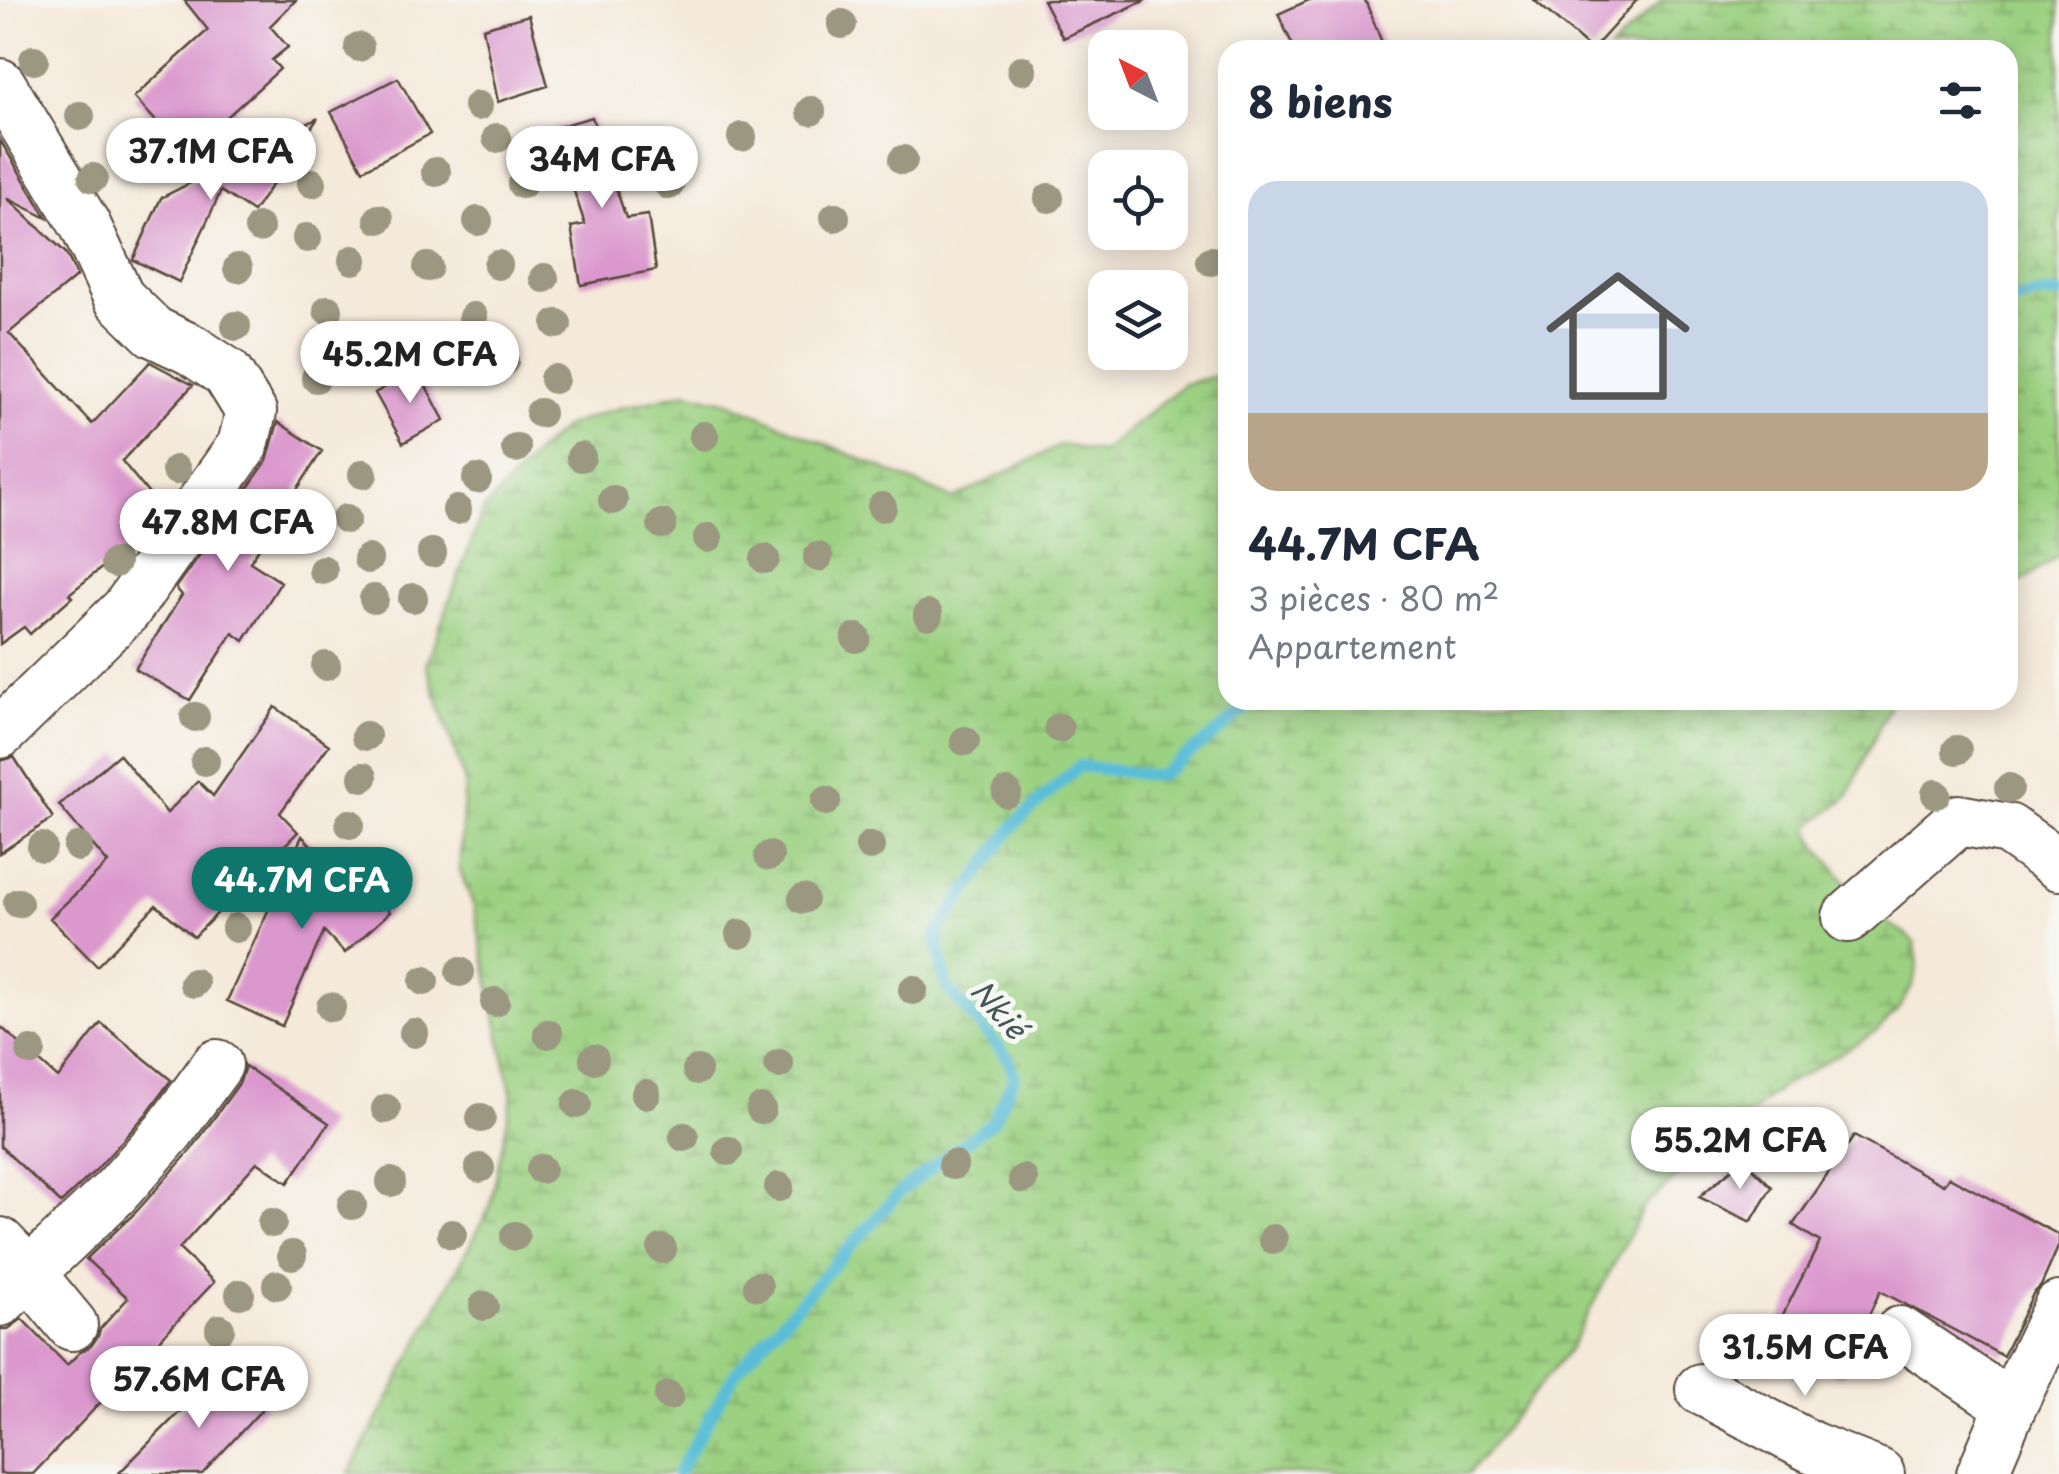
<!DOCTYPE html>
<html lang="fr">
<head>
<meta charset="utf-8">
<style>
  :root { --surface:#fff; --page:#f2f2f3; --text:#1f2937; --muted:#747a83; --accent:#0f766e }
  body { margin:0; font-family:"Playpen Sans",sans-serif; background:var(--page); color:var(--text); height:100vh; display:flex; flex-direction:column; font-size:38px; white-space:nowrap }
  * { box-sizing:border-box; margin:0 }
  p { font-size:32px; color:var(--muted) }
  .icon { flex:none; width:55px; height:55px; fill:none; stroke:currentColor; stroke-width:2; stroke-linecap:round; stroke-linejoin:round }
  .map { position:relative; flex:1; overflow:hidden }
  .details { position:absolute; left:1218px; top:40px; width:800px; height:670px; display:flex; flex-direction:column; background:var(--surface); border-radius:30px; box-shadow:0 5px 25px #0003 }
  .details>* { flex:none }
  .needle { width:65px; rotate:318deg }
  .controls { position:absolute; left:1088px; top:30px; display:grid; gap:20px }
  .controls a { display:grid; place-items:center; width:100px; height:100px; border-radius:20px; background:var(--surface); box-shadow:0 5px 25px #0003; font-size:50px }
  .price { position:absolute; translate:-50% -85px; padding:0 22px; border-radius:35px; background:#fff; color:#222; font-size:32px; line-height:65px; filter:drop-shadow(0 2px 5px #0008) }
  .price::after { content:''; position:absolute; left:50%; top:60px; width:30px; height:22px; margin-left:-15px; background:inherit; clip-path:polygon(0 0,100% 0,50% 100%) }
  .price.selected { background:var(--accent); color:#fff }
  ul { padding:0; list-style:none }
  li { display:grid; align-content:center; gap:20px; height:530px; padding:0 30px }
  li span { display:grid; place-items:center; height:310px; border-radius:30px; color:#555 }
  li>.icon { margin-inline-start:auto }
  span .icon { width:180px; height:180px; fill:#fffc; stroke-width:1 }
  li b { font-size:42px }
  h2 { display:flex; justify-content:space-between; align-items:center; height:120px; padding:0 30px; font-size:42px }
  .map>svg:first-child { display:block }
</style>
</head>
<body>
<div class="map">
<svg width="2059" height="1474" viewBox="0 0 2059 1474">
  <defs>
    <pattern id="wetland-marsh" width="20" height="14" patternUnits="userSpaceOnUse" patternTransform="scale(2.5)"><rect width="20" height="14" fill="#9cd182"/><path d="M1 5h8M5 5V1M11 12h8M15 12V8" fill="none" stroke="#80aa6a"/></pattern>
  </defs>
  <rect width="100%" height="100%" fill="#f6f6f2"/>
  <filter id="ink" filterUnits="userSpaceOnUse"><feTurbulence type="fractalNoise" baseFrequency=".01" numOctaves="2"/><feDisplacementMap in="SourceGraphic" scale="20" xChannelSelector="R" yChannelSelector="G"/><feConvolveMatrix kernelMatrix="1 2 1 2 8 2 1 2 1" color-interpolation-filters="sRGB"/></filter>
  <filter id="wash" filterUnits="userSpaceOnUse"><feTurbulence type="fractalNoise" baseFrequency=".0048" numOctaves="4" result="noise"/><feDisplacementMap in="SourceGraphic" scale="40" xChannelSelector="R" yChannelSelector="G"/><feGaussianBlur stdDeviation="2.25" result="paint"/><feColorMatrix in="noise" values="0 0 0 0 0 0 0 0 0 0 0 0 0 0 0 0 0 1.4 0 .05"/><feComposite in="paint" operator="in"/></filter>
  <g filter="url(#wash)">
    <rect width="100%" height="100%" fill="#f5e9d9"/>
    <path fill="url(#wetland-marsh)" stroke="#6c7e50" stroke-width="2.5" d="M1662,0h397v555l-51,36v-541h-398z
      M1227,373l1,327h663l-43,97 -34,25 -5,8 9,17 52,66 35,20 10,10 3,22 -6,22 -13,21 -23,24 -96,56 -136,118 -74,142 -102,126h-1119l141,-267 22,-110 -38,-190 -15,-39 6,-86 -39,-118 57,-153 55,-60 28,-25 42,-15 78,-19 43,10 224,97 108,-54 41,7 82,-68z"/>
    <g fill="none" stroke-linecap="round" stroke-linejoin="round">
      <path stroke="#5abdd8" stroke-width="12" d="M2008,302l29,-7 22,-1
        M677,1474l58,-101 166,-182 92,-70 21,-44 -5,-18 -62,-71 -11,-54 80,-111 63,-57 80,10 58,-43 38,-33"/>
    </g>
    <g id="blocks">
      <path fill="#db98ce" d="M184,0h112l-26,26 18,21 -16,13 8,9 -94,85 -52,-57 74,-67z
        M1043,0h103l-83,38z
        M1309,0h56l20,50h-90l-17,-36z
        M1534,0h103l-45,50z
        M529,15l19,71 -50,16 -15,-74z
        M398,78l32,56 -67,36 -32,-58z
        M592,117l34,101 22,-3 8,55 -75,15 -10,-58 14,-3 -32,-96z
        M318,118l-65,94 -32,-21 -42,91 -46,-22 28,-62z
        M0,140l47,78 -40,-20 59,55 11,23 -68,57 83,91 58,-62 43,23 -71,76 40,49 -25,35 -3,-3 -65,52 3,3 -42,37 -6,-7 -24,17z
        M417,369l27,51 -41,23 -28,-50z
        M278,422l44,29 -72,111 31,20 -37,59 -11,-8 -43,67 -55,-31 47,-74 -6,-7 91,-127z
        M275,707l54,38 -49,68 18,19 -104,105 -38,-32 -59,61 -47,-48 58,-55 -49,-58 60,-51 48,59 31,-32 15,15z
        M14,757l39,61 -53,35v-92z
        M302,836l51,52 9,-7 28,31 -45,41 -21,-22 -42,95 -55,-25z
        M101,1023l70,57 -24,33 -52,58 -34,32 -61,-57v-120l58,52z
        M245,1066l84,57 -41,60 -31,-21 -78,87 35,33 -181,192h-33v-145h8l14,-10 45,46 12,-12 12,-7 7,-10 2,-7 28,-31 -42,-39 50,-47 55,-62 49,-68z
        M1854,1136l89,49 6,-8 110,58v10l-18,41 -8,8 -30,62 -123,-65 -39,85 -72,-34 51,-100 -27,-17z
        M1744,1159l28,28 -21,35 -52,-25z
        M222,1369l43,37 -63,68h-84z"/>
    </g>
  </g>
  <g filter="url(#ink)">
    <use href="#blocks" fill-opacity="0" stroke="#57473a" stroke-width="2.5"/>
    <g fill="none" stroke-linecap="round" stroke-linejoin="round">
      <defs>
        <path id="minor" d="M0,84l85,141 34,73 35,34 38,18 35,23 24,39 -8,33 -117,165 -126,123
          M1848,917l111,-97 49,9 51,36
          M0,1243l29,30 43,52
          M0,1301l116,-110 53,-60 48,-66
          M1900,1332l111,74
          M1701,1389l110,58 68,27
          M1982,1474l29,-68 48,-99"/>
      </defs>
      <use href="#minor" stroke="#57473a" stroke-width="54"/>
      <use href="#minor" stroke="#fff" stroke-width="50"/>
    </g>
    <g fill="#9c9780">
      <circle cx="842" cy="24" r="15"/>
      <circle cx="359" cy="47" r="15"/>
      <circle cx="34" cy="60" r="15"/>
      <circle cx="1022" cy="70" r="15"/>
      <circle cx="478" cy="106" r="15"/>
      <circle cx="811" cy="111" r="15"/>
      <circle cx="80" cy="116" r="15"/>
      <circle cx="742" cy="137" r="15"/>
      <circle cx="497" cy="138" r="15"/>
      <circle cx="136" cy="146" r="15"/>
      <circle cx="903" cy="160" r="15"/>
      <circle cx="436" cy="172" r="15"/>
      <circle cx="93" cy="178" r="15"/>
      <circle cx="312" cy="183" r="15"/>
      <circle cx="522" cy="184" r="15"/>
      <circle cx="669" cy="185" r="15"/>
      <circle cx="1049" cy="198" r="15"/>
      <circle cx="835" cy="217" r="15"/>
      <circle cx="379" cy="219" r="15"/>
      <circle cx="478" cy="221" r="15"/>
      <circle cx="259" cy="228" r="15"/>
      <circle cx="307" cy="238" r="15"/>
      <circle cx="353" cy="260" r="15"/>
      <circle cx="1211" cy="261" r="15"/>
      <circle cx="498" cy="265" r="15"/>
      <circle cx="428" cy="267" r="15"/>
      <circle cx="238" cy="268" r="15"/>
      <circle cx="544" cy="278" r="15"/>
      <circle cx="328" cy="310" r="15"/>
      <circle cx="473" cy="317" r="15"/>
      <circle cx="557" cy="324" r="15"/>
      <circle cx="236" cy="326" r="15"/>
      <circle cx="504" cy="361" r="15"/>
      <circle cx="316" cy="378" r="15"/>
      <circle cx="554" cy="379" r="15"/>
      <circle cx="540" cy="413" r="15"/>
      <circle cx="704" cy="436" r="15"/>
      <circle cx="516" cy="448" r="15"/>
      <circle cx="581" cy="457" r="15"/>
      <circle cx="176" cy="470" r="15"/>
      <circle cx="363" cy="474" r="15"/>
      <circle cx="477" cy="479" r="15"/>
      <circle cx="613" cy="500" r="15"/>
      <circle cx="882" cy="507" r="15"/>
      <circle cx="457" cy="510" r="15"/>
      <circle cx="346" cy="519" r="15"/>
      <circle cx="662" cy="524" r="15"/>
      <circle cx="708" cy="538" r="15"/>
      <circle cx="432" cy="553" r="15"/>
      <circle cx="818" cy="557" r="15"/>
      <circle cx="368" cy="559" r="15"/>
      <circle cx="765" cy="559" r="15"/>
      <circle cx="115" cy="563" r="15"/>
      <circle cx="323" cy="570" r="15"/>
      <circle cx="413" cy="598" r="15"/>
      <circle cx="374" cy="599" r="15"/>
      <circle cx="928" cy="615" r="15"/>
      <circle cx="856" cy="638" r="15"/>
      <circle cx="326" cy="666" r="15"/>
      <circle cx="195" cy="717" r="15"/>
      <circle cx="1059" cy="728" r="15"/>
      <circle cx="366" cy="736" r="15"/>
      <circle cx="965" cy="741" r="15"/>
      <circle cx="1957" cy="750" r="15"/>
      <circle cx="205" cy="761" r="15"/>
      <circle cx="363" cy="777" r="15"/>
      <circle cx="2009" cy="788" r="15"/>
      <circle cx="1007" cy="793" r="15"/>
      <circle cx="1936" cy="794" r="15"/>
      <circle cx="826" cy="801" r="15"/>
      <circle cx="350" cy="824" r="15"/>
      <circle cx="870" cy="846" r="15"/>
      <circle cx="42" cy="847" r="15"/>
      <circle cx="78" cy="847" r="15"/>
      <circle cx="769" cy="856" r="15"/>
      <circle cx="803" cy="899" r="15"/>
      <circle cx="18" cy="903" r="15"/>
      <circle cx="236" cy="928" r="15"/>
      <circle cx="740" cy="934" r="15"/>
      <circle cx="460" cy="972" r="15"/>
      <circle cx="424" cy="981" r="15"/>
      <circle cx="194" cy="983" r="15"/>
      <circle cx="913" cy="990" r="15"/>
      <circle cx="495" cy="1002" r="15"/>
      <circle cx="331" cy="1007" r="15"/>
      <circle cx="414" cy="1033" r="15"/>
      <circle cx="548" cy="1034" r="15"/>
      <circle cx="31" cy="1051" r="15"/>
      <circle cx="594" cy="1059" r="15"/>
      <circle cx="779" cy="1064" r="15"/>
      <circle cx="697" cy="1070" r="15"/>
      <circle cx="646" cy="1094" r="15"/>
      <circle cx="577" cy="1104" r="15"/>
      <circle cx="386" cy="1109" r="15"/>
      <circle cx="761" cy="1109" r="15"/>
      <circle cx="481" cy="1118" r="15"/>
      <circle cx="684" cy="1137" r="15"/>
      <circle cx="728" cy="1151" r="15"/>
      <circle cx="953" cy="1165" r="15"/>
      <circle cx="480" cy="1168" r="15"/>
      <circle cx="541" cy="1169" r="15"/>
      <circle cx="1023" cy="1179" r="15"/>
      <circle cx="391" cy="1182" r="15"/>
      <circle cx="779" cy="1187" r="15"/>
      <circle cx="352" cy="1205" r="15"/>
      <circle cx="272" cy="1223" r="15"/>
      <circle cx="452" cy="1234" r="15"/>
      <circle cx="515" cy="1236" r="15"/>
      <circle cx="1273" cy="1239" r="15"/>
      <circle cx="662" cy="1249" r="15"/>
      <circle cx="292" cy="1255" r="15"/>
      <circle cx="277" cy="1285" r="15"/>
      <circle cx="758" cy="1286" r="15"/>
      <circle cx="240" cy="1294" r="15"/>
      <circle cx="484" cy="1306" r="15"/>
      <circle cx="220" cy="1329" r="15"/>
      <circle cx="186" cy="1375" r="15"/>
      <circle cx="119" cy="1390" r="15"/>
      <circle cx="669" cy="1396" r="15"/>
    </g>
  </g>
  <g text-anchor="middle" stroke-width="10" stroke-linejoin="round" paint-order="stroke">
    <g font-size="30" font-style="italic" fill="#445656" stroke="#f6f6f2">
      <text transform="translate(998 1010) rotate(49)" y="10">Nkié</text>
    </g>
  </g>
</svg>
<div class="controls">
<a><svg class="needle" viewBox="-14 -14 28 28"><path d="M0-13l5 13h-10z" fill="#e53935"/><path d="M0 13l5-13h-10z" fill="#747a83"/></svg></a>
<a><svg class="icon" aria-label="locate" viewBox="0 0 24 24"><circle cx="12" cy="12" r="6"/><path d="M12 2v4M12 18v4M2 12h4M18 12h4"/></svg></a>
<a><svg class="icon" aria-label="layers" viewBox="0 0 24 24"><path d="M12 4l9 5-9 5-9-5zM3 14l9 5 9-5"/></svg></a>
</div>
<b class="price" style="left:211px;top:203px">37.1M CFA</b>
<b class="price" style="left:602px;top:211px">34M CFA</b>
<b class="price" style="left:410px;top:406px">45.2M CFA</b>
<b class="price" style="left:228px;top:574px">47.8M CFA</b>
<b class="price selected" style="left:302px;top:932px">44.7M CFA</b>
<b class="price" style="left:1740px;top:1192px">55.2M CFA</b>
<b class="price" style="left:1805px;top:1399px">31.5M CFA</b>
<b class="price" style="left:199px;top:1431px">57.6M CFA</b>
<section class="details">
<h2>8 biens<svg class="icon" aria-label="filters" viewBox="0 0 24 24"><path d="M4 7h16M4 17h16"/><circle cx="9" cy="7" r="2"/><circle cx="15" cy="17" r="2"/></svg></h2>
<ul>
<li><span style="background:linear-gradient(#c9d6e8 75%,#b9a48a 0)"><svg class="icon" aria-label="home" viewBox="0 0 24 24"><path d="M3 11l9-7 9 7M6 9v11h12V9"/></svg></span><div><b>44.7M CFA</b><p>3 pièces · 80 m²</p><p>Appartement</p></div></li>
</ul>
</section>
</div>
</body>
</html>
